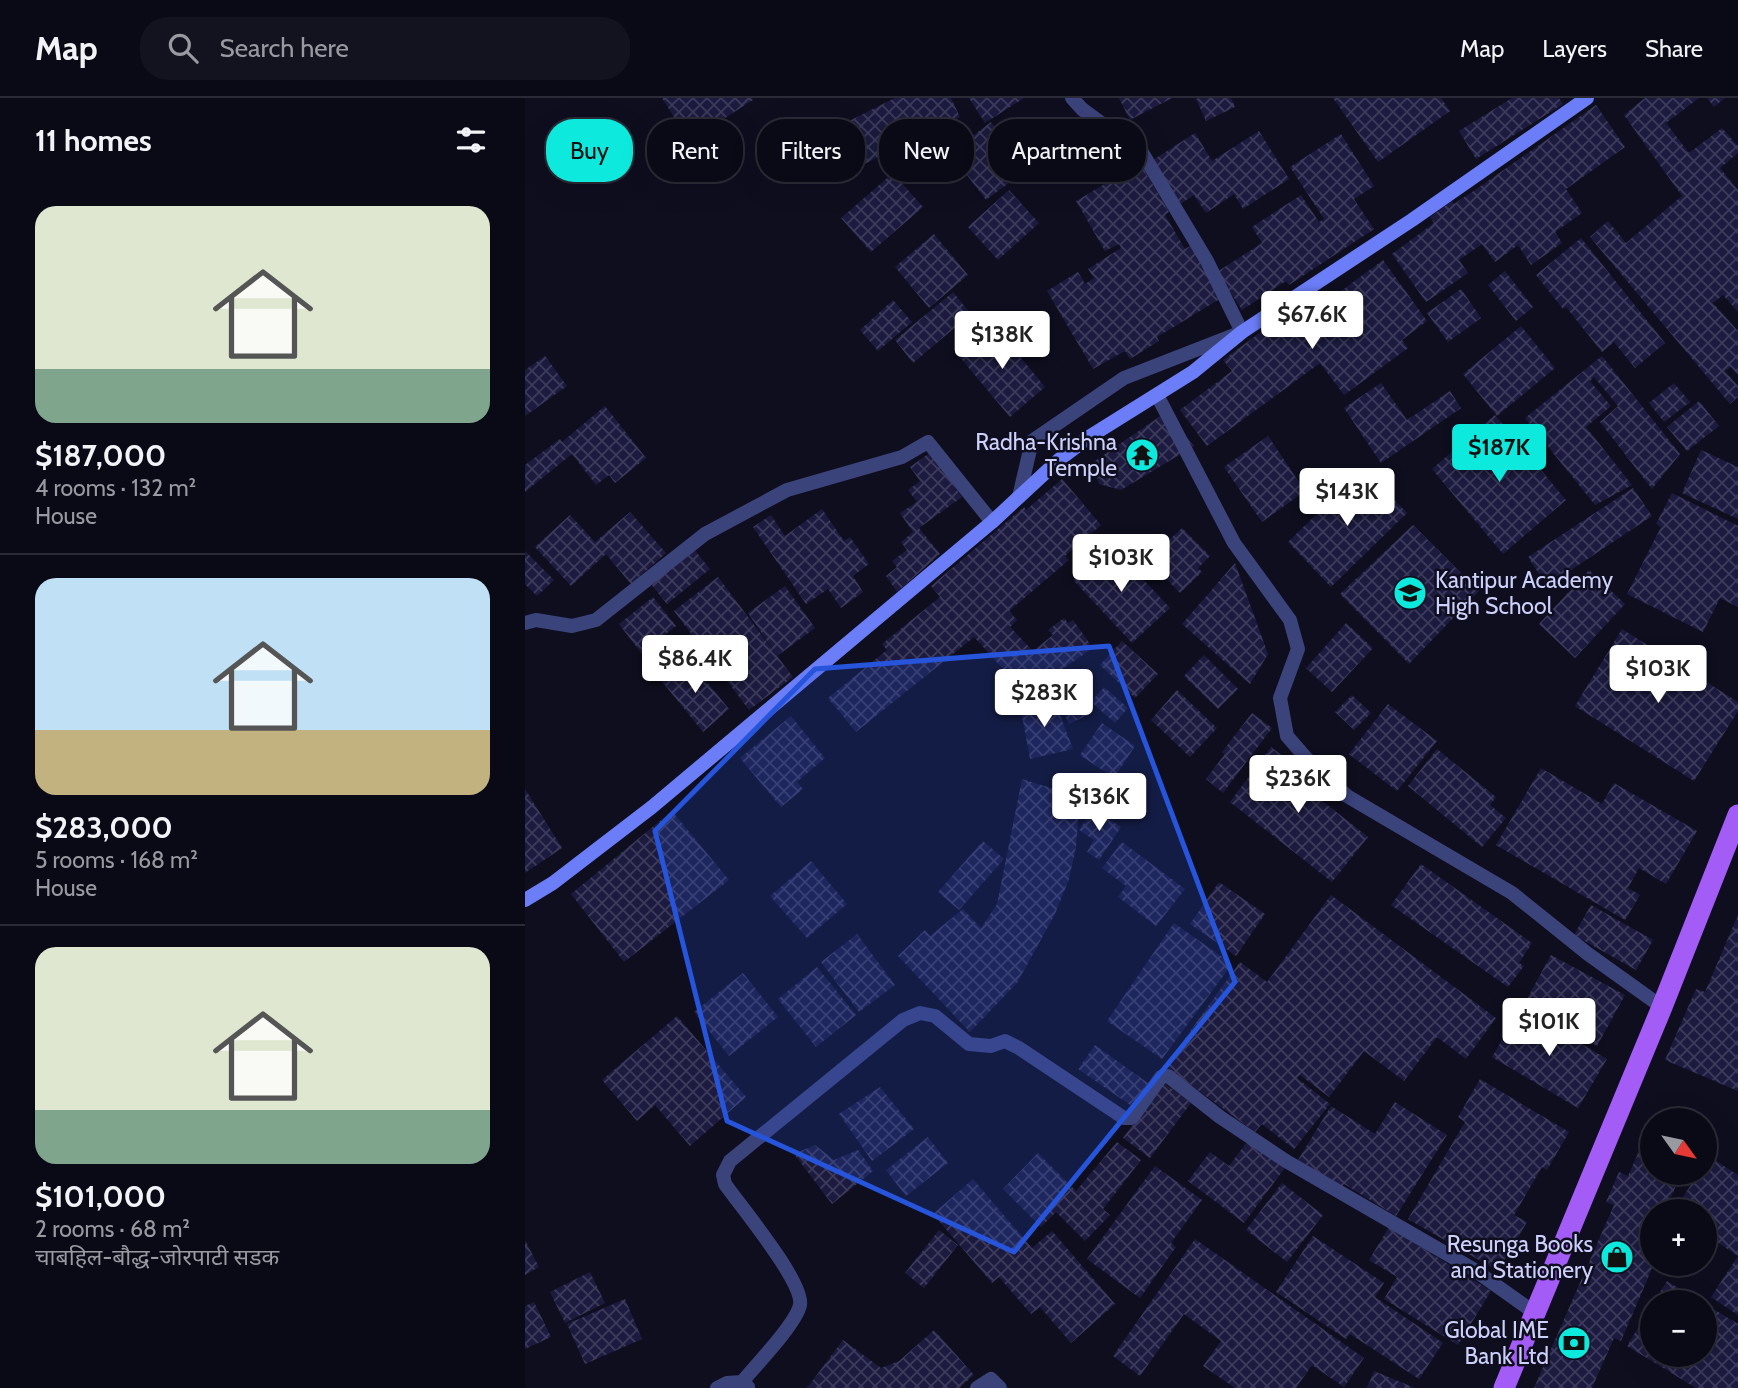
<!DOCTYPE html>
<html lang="en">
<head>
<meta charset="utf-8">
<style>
  :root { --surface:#0a0a17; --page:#131320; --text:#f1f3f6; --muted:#999aa1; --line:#2a2b36; --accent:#0de9dc }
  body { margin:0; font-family:Cabin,"Noto Sans Devanagari",sans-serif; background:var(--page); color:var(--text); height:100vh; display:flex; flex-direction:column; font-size:26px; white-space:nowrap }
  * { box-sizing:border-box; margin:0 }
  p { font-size:23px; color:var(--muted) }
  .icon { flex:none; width:38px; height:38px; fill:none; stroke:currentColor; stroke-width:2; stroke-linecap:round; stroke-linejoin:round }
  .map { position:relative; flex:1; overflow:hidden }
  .sheet { display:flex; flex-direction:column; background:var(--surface); width:525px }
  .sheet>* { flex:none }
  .hud { position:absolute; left:21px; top:21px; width:665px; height:63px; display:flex; gap:14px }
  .needle { width:46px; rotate:123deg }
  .tools { position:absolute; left:1115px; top:1010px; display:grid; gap:14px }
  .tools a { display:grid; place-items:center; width:77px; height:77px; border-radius:50%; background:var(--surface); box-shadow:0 7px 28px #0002,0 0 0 2px var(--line); font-size:35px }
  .price { position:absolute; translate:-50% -60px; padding:0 16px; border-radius:7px; background:#fff; color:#222; font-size:23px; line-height:46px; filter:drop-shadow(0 2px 4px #0008) }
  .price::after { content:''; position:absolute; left:50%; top:42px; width:21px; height:16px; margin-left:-10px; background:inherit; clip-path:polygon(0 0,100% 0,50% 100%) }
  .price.selected { background:var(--accent); color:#111 }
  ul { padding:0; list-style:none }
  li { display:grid; align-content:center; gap:14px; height:371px; padding:0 35px }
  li+li { border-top:2px solid var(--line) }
  li span { display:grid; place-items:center; height:217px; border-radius:21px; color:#555 }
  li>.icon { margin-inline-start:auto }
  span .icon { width:126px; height:126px; fill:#fffc; stroke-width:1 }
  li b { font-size:30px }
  h2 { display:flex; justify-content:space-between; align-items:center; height:84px; padding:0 35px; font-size:30px }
  .pill { padding:0 24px; border-radius:28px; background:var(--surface); box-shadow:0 7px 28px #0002,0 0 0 2px var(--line); font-size:24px; line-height:63px }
  .pill.selected { background:var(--accent); color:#111 }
  header { display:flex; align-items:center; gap:42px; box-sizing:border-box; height:98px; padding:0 35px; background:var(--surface); border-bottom:2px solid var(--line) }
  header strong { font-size:33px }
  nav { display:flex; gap:38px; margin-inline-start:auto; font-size:24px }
  .search { width:490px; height:63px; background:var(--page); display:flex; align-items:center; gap:18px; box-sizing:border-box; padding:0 24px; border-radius:28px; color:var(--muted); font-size:26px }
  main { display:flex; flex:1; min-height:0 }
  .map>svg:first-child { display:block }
</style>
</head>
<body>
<header>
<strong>Map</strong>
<div class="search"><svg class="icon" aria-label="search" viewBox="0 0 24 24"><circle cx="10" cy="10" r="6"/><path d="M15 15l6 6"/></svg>Search here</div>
<nav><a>Map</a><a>Layers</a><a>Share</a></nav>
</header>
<main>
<section class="sheet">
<h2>11 homes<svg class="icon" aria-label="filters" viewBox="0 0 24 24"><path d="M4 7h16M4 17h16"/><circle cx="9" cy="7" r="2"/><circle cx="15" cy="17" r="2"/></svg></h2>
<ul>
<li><span style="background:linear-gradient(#dfe7d0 75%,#7fa58c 0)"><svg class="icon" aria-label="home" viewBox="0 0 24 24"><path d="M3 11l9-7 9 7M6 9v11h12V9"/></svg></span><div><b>$187,000</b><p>4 rooms · 132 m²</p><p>House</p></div></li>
<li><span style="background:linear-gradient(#bfe0f5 70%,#c2b280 0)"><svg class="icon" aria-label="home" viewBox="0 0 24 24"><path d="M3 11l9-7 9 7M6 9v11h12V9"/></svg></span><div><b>$283,000</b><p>5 rooms · 168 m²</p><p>House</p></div></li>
<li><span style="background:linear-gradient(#dfe7d0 75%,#7fa58c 0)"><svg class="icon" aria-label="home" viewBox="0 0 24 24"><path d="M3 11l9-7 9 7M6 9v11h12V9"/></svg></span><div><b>$101,000</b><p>2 rooms · 68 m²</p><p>चाबहिल-बौद्ध-जोरपाटी सडक</p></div></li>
</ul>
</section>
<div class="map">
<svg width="1213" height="1290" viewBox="0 0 1213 1290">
  <defs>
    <pattern id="building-cross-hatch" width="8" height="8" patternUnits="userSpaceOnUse" patternTransform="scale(1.75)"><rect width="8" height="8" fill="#1c1b3f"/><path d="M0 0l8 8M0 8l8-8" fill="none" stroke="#3c3b5c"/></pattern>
  </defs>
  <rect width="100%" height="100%" fill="#0e0e1f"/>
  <path fill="url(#building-cross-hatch)" d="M137,0h90l1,2 -64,41z
    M370,0h56l9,19 -114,56 -19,-41z
    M444,0h55l-39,25z
    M594,0h53l-42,22z
    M674,0h32l4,9 -29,14 -10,-22z
    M808,0h108l9,13 -72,51z
    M987,0h47l4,6 -87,55 -17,-28z
    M1120,0h54l-33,25 23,30 33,-25 16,18v7l-18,15 18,22v122l-15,-17 -10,8 25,28v44l-7,-8 -6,4 13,15v11l-8,7 -140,-167 18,-16 18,22 56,-47 -58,-81z
    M1182,0h18l-11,9z
    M1071,7l29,42 -59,42 16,24 -27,19 7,11 -31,22 -13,-20 -23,17 -13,-18 -23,16 9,13 -42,29 -34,-48 42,-31 -4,-6 22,-16 2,3 24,-16z
    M466,24l16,21 9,-6 20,26 -50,37 -36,-47z
    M734,33l30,48 -46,30 -9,-15 -28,19 -12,-18 -14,9 -27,-44 42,-27 17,28z
    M816,36l33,52 -20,13 20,30 -85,56 -3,-4 -44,29 -25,-38 45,-29 -10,-16 49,-32 18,27 5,-3 -34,-52z
    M615,65l29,49 -4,3 20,34 7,-4 31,52 -66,40 2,4 -29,18 -5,-8 -32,18 -46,-78 31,-19 7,12 9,-6 -6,-9 33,-21 -2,-4 -14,7 -29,-50z
    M368,75l30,34 -52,45 -30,-34z
    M484,92l30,33 -41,37 -30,-33z
    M409,136l34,41 -39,33 -34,-41z
    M1056,140l84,105 -30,25 -21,-26 -12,10 -36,-45 -3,2 -27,-34z
    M858,162l44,61 -25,19 6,8 -64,47 -24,-32 -113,83 -27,-36 52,-39 -9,-11 62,-46 9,12z
    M980,173l28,36 -17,14 -28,-36z
    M936,191l20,29 -33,24 -21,-29z
    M428,194l18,22 -58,49 -18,-23z
    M368,202l19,22 -34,29 -18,-21z
    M469,227l51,62 -35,30 -52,-62z
    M996,228l34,42 -58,48 -34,-42z
    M20,258l22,30 -42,30v-46z
    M1077,258l78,98 -28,35 -52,-67 18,-16 -24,-29 -4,4 21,25 -25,21 46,58 -37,20 -70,-87z
    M856,285l26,37 43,-29 11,17 -80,55 -37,-55z
    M1149,285l16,19 -26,20 -15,-19z
    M1174,303l20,25 -32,25 -20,-24z
    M80,308l41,52 -31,25 -6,-8 -13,10 -24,-31 -47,38v-27l35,-26 2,3z
    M640,315l29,33 -73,44 -22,-6 -7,-21z
    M970,317l71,85 -63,54 -71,-85z
    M743,338l37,55 -43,31 -38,-55z
    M1176,352l37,17v52l-56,-26z
    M406,354l31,45 -43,31 21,26 -43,38 -11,-16 11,-9 -5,-6 15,-11 -6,-8 12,-10 -13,-19 17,-11 -9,-12 12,-9 -10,-14z
    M839,370l43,45 -76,74 -43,-45z
    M537,381l39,46 -36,31 4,4 -60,51 8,9 -7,7 23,24 20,-16 -5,-5 16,-12 4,5 5,-3 20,28 -67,46 -52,-57 -118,95 -28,-34 59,-48 -5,-6 58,-47 -9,-11 93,-79 2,3z
    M1108,390l19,28 -105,70 -19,-29z
    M1147,395l66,33v81l-18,-9 -17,34 -76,-38 34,-67 -5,-3z
    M297,411l22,32 6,-4 19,27 -16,12 10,16 -22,16 -13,-19 -22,15 -53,-77 18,-12 14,21z
    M105,414l36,41 -35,31 -25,-30 -35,32 -36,-39 35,-32 25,27z
    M888,427l66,66 -70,73 -69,-70z
    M657,430l28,28 -12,12 4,4 -22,21 -34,-35 22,-22 2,3z
    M586,447l59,63 -38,35 -59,-63z
    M168,450l17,21 -43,35 -17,-21z
    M0,453l29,29 -17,16 -12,-12z
    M710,465l33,91 -18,30 -68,-60z
    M1064,472l36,34 -50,54 -36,-34z
    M193,479l58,77 -28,-41 37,-27 30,42 -38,28 16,21 -44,33 -75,-99z
    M128,499l23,29 -35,27 -22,-29z
    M821,525l27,25 -41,44 -26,-24z
    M1097,531l116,73v9l-44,70 -119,-75z
    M597,543l36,33 -23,24 -35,-33z
    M679,557l34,34 -20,20 -34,-33z
    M162,560l42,51 -26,23 -43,-53z
    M549,577l18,38 -23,11 -18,-38z
    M579,589l24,21 -13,15 -24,-21z
    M652,592l40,38 -27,29 -39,-37z
    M827,597l19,18 -17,17 -19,-18z
    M529,601l19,50 -43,10 -10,-54z
    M863,606l49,37 -40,50 -48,-37z
    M727,615l20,15 -49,65 -17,-14 19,-25 -3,-2z
    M266,618l34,42 -28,24 6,7 -22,18 -41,-49z
    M577,625l33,23 -21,32 -34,-23z
    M746,649l47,36 -7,9 57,45 -36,45 -102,-80z
    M912,651l59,48 -6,8 16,13 -24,29 -74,-61z
    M1016,670l61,36 12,-21 83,48 -31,53 -27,-16 -11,20 12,7 -15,25 -129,-75z
    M497,681l58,18 -4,50 -7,32 -14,35 -38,69 -47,49 -72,-76 27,-26 5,6 33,-27 18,19 16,-24z
    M0,691l37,59 -37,25z
    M568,711l28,18 -22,33 -12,-8 7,-12 -15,-10z
    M147,713l57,69 -105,82 -53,-68z
    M458,743l21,18 -45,51 -21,-18z
    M597,744l63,47 -29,37 -38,-29 8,-11 -24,-18z
    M286,763l36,43 -40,34 -37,-42z
    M896,766l111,79 -13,20 5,3 -16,21 -117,-82z
    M694,784l46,32 -29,42 -46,-32z
    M806,797l165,123 -30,41 -29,-22 -33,44 -40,-30 -35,46 -29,-22 -3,3 33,26 -36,45 -32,-25 -7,8 -90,-66 75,-104 27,20z
    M1066,807l62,35 -17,30 -62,-35z
    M1213,817v176l-73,-31 31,-71 9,3z
    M649,825l58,41 -70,95 -55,-38z
    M332,836l38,51 -36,27 -38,-50z
    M1026,857l74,40 -28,51 -74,-40z
    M292,869l39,48 -40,32 -38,-48z
    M218,875l35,44 -49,39 -35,-44z
    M996,910l86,51 -29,49 -86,-51z
    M152,918l69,81 -56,49 -35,-41 -18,16 -35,-41z
    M570,947l57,41 -16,23 -58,-40z
    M955,981l89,53 -22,38 -5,-3 -28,48 13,7 -29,49 -90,-52 57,-97 -7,-5z
    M639,985l27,20 -41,55 -27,-20z
    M355,989l34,42 -42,32 -33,-47z
    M870,1004l52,33 -51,81 -52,-32 -3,4 -43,-28 33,-54 44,28z
    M1122,1035l5,2v37h30l-17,39h-13v53h2l-33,77 -7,-3 -22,50h-58l80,-183 -8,-3 13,-30 9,4z
    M403,1039l20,26 -42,33 -20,-26z
    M725,1040l37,27 -43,58 -56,-42 22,-29 19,14z
    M592,1044l24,18 -38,49 7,6 -25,26 -29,-29 -15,15 -38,-38 35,-36 38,38z
    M290,1047l19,15 24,-10 15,21 -41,33 -38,-50z
    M1185,1059l28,18v140l-27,-18 27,-41 -33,-22v-23h-31l25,-39h6v-8z
    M630,1068l47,34 -31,43 5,4 -36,51 -53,-39z
    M448,1081l59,69 20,-17 63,73 -44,39 -31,-36 -9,7 -32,-37 -7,6 -59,-69z
    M757,1085l41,32 -36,47 -41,-32z
    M864,1129l102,64 -33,54 -74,-46 13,-22 -28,-17z
    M414,1132l19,15 -34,43 -19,-15z
    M788,1138l71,47 -9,14 68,46 -24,36 -69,-45 -4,5 -70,-47z
    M670,1141l169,119 -20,29 -32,-22 -16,23h-61l-32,-22 18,-25 -37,-27 -44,62 -27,-20z
    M0,1142l14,27 -14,8z
    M65,1174l15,31 -40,20 -15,-31z
    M1142,1183l34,21h-47z
    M100,1201l17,40 -57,25 -18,-40z
    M9,1204l17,35 -26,12v-43z
    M1180,1206l33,20v64h-42l-69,-42 25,-41v49h53z
    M409,1232l40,45 -15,13h-152l36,-48 38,28 18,-7z
    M849,1273l41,17h-48z"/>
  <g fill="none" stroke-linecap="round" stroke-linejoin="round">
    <path stroke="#3b437b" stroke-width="14" d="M632,297l77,148 56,77 8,29 -18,49 7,38 20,23 40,37 165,97 76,61 74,53
      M494,399l13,-56 92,-63 118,-46 -35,-71 -64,-107 -61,-45 -10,-11
      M0,525l11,-3 36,6 24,-6 109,-86 82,-44 115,-33 26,-15 64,80
      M217,1284c13,-16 54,-58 58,-77 4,-23 -59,-98 -75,-121l-2,-9 7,-14 173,-141 17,-7 15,3 34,28 22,2 14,-5 14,7 105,70h8l29,-41 7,-1 52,41 66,44 187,108 62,44
      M192,1290l10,-5 15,-1 6,5
      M452,1290l14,-9 9,9"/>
    <path stroke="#6b7df7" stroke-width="14" d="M0,802l28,-17 99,-76 340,-285 68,-63 29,-22 104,-65 49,-40 170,-112 175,-122"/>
    <path stroke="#a45cf6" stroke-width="21" d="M979,1290l158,-381 76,-192"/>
  </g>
  <path fill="#2654da" fill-opacity="0.2" stroke="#2654da" stroke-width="5" stroke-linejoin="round" d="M584,548l126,336 -221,270 -287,-131 -72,-290 160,-162z"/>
  <defs>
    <symbol id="temple-disc" viewBox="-11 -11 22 22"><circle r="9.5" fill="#0de9dc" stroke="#0e0e1f"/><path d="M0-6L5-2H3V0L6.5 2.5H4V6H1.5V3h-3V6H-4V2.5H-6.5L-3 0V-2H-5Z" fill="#111"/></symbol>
    <symbol id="school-disc" viewBox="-11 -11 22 22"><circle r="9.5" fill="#0de9dc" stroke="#0e0e1f"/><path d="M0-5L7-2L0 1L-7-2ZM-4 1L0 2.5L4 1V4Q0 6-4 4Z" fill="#111"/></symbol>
    <symbol id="shop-disc" viewBox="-11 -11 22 22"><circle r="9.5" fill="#0de9dc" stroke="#0e0e1f"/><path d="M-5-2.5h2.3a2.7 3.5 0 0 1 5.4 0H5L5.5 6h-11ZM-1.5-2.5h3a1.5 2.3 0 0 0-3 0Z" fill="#111"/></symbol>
    <symbol id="bank-disc" viewBox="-11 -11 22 22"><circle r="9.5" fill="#0de9dc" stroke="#0e0e1f"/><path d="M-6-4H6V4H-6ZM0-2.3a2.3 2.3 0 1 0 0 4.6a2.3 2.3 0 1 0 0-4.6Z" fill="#111"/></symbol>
  </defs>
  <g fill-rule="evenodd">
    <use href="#temple-disc" x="598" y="338" width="38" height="38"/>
    <use href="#school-disc" x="866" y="476" width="38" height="38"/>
    <use href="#shop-disc" x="1073" y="1140" width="38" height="38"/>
    <use href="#bank-disc" x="1030" y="1226" width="38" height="38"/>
  </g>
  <g text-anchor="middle" stroke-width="5" stroke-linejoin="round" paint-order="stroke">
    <g font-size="23" fill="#ced0fc" stroke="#0e0e1f" text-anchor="end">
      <text x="592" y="352">Radha-Krishna<tspan x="592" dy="26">Temple</tspan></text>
      <text x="910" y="490" text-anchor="start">Kantipur Academy<tspan x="910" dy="26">High School</tspan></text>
      <text x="1068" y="1154">Resunga Books<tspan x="1068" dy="26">and Stationery</tspan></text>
      <text x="1024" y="1240">Global IME<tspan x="1024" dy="26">Bank Ltd</tspan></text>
    </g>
  </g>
</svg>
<div class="tools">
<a><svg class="needle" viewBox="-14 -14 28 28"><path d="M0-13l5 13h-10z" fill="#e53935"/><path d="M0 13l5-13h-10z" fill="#999aa1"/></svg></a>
<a>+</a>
<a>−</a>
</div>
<b class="price" style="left:787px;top:253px">$67.6K</b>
<b class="price" style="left:477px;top:273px">$138K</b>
<b class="price selected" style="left:974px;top:386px">$187K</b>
<b class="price" style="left:822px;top:430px">$143K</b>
<b class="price" style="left:596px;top:496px">$103K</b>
<b class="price" style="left:170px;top:597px">$86.4K</b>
<b class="price" style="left:1133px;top:607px">$103K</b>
<b class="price" style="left:519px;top:631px">$283K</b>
<b class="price" style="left:773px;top:717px">$236K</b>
<b class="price" style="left:574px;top:735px">$136K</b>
<b class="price" style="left:1024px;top:960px">$101K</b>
<div class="hud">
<a class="pill selected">Buy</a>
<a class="pill">Rent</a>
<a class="pill">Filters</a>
<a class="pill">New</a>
<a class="pill">Apartment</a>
</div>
</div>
</main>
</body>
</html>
